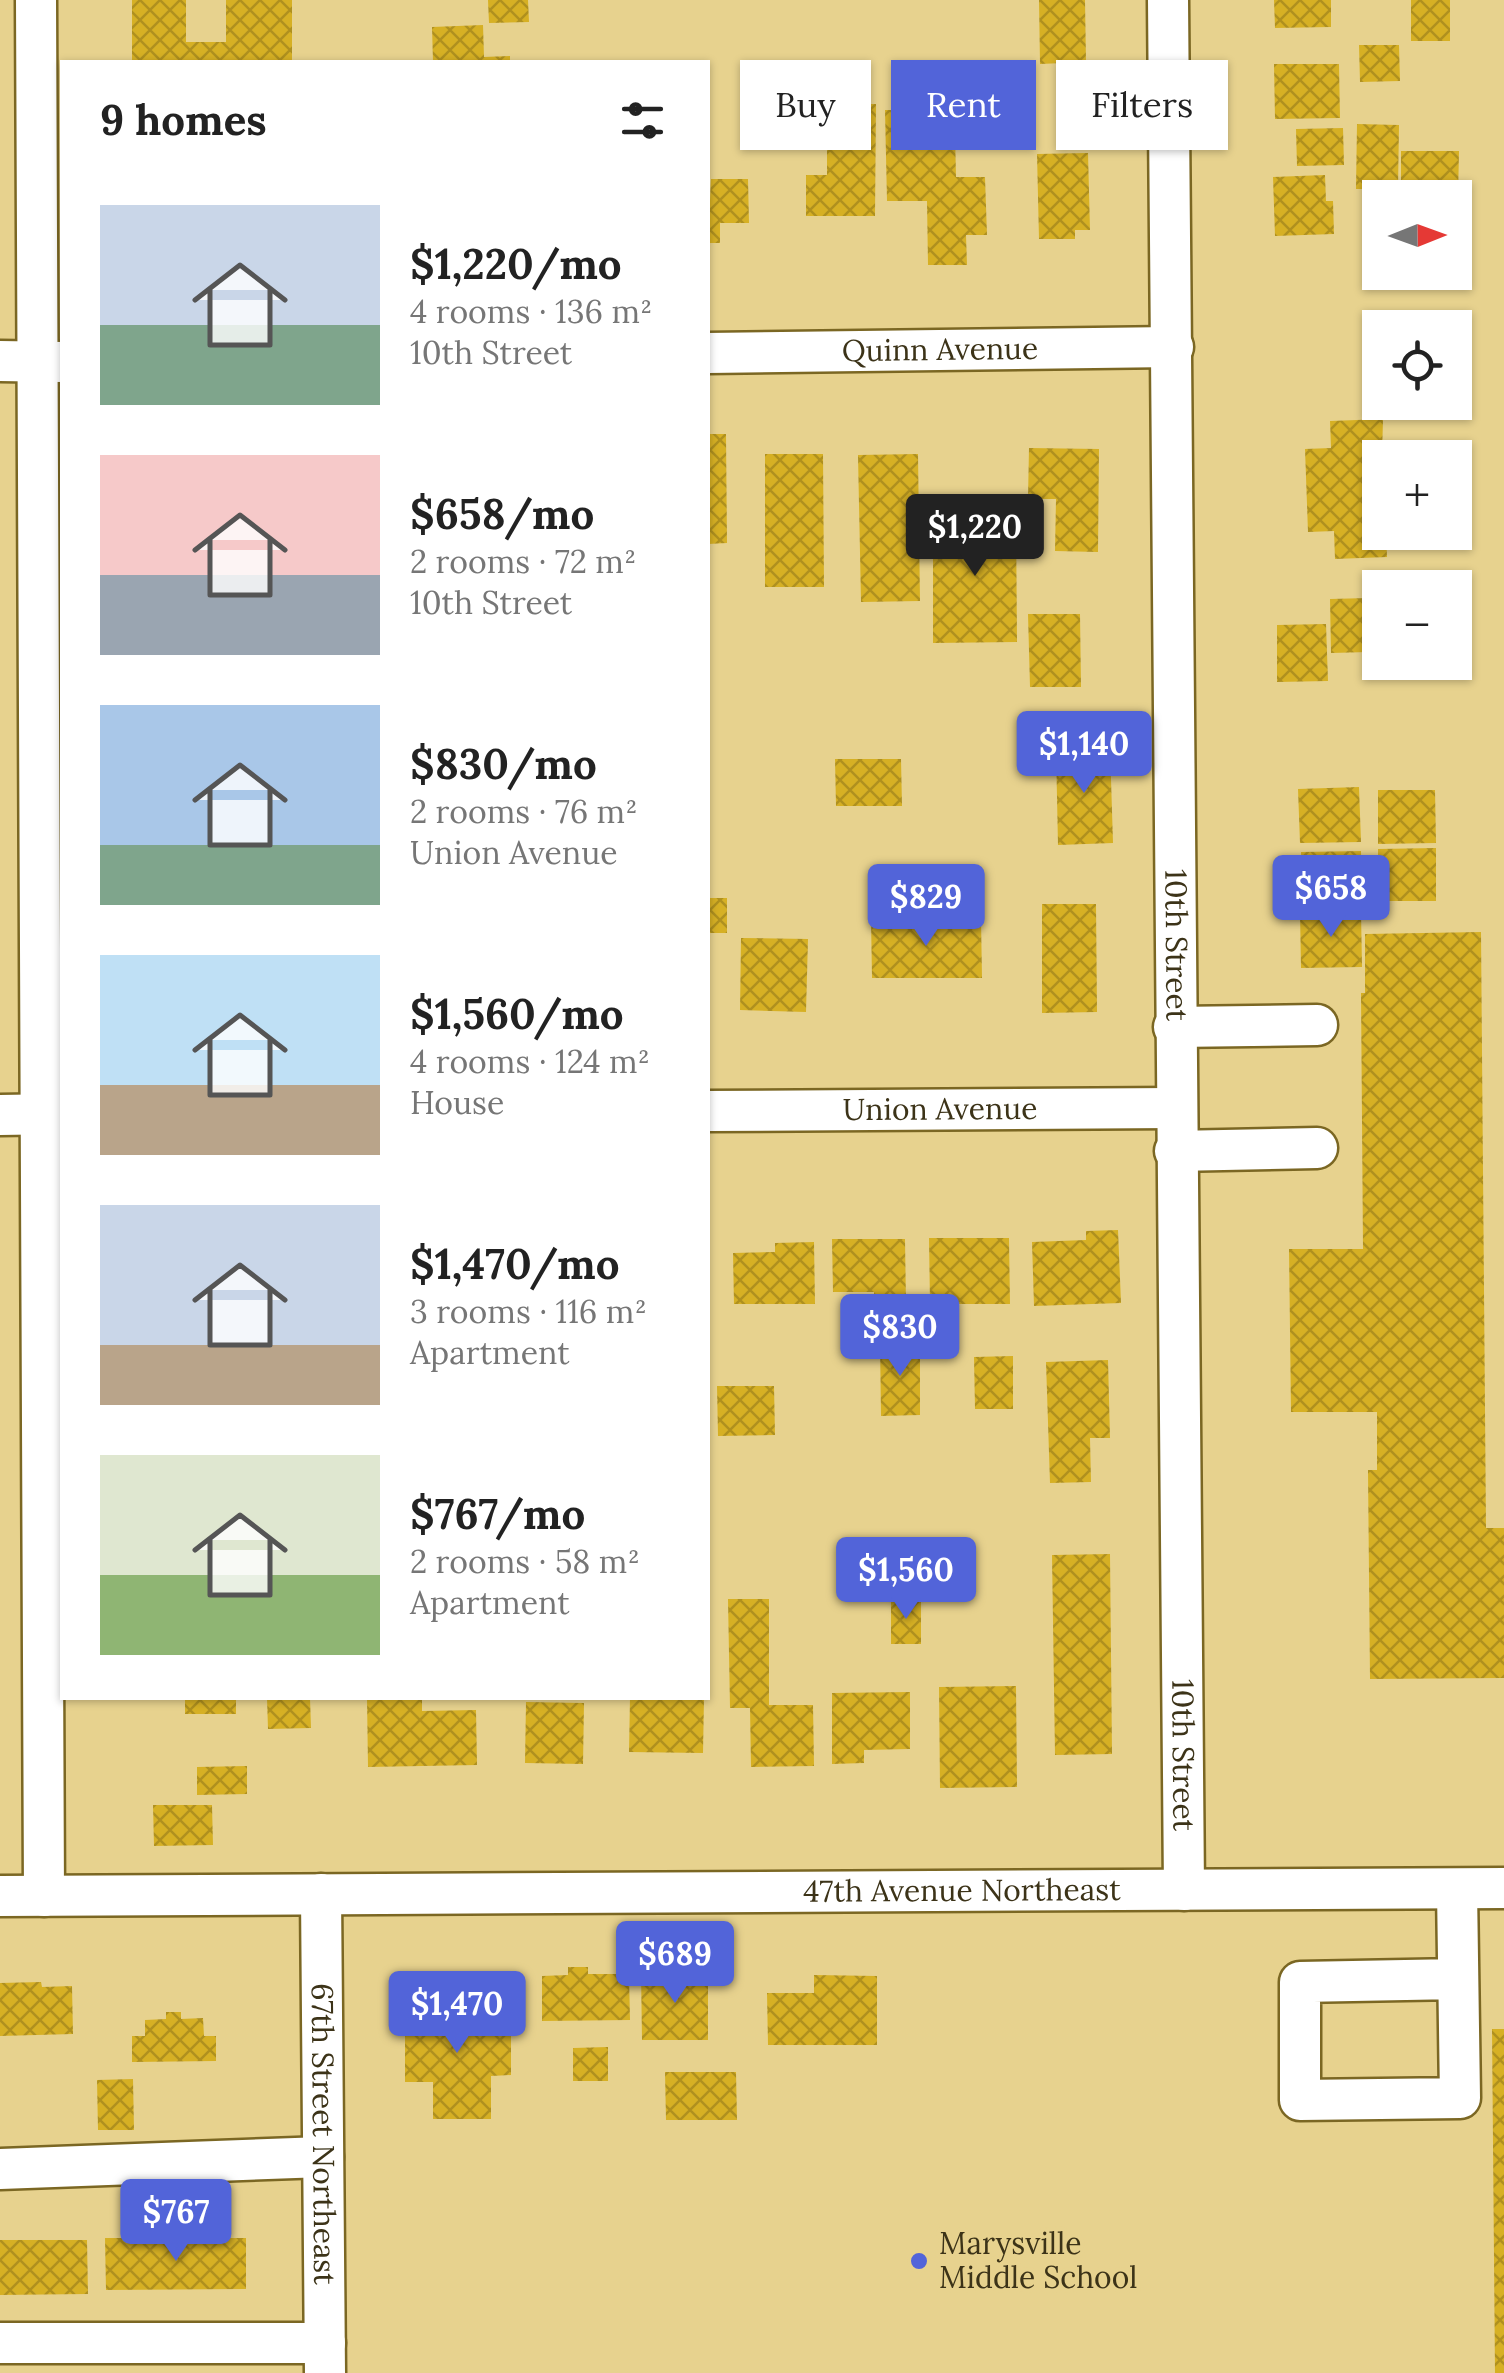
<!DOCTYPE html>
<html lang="en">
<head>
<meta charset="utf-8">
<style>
  :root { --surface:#fff; --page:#f2f2f2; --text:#222; --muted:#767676; --accent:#5264d9 }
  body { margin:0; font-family:Lora,serif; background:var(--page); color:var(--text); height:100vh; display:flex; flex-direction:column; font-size:38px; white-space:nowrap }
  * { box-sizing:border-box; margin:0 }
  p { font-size:32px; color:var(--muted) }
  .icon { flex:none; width:55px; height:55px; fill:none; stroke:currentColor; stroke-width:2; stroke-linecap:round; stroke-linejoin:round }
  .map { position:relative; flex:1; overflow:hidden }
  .side { position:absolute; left:60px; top:60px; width:650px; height:1640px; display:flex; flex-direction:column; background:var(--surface); border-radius:0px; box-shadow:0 2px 8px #0004 }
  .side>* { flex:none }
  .guide { position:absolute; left:740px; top:60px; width:612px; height:90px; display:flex; gap:20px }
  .needle { width:65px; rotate:89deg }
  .fabs { position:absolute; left:1362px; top:180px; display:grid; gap:20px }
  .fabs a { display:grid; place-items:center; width:110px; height:110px; border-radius:0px; background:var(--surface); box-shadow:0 2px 8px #0004; font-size:50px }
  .price { position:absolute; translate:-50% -85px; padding:0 22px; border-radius:10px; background:var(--accent); color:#fff; font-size:32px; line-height:65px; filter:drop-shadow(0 2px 5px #0008) }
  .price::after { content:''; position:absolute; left:50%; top:60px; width:30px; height:22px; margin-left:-15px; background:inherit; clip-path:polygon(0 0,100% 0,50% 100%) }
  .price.selected { background:#222; color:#fff }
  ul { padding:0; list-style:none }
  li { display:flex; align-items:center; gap:30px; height:250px; padding:0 40px }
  li span { display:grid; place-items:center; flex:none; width:280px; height:200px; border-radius:0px; color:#555 }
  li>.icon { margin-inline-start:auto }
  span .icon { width:120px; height:120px; fill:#fffc; stroke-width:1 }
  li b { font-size:42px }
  h2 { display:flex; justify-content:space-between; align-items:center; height:120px; padding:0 40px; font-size:42px }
  .chip { padding:0 35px; border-radius:0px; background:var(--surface); box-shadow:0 2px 8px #0004; font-size:35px; line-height:90px }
  .chip.selected { background:var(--accent); color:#fff }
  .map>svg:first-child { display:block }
</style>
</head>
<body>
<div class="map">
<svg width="1504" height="2373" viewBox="0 0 1504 2373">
  <defs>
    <pattern id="building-cross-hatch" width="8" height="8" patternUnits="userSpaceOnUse" patternTransform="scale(2.5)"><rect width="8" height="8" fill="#d6b024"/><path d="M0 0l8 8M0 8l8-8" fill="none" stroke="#af901e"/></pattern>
  </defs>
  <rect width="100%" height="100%" fill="#e7d28e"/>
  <path fill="url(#building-cross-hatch)" d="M132,0h54v42h40v-42h66v62h-160z
    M488,0h40l1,22 -40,1z
    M1039,0h46l1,62 -46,2z
    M1274,0h57v27l-56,1z
    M1411,0h39v41h-39z
    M483,25l1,32 26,-1v6h-77l-1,-35z
    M1359,45h40l1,36 -40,1z
    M1274,64h65l1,54 -65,1z
    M765,104h111l-1,112h-69v-41h21v-37h-62z
    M885,110h36v22h34l1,45h29l2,58h-21l1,30h-39l-1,-64h-40z
    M1357,124l42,1 -1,64h-42z
    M1343,128l1,37 -47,1 -1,-37z
    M1401,151h58l-1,47h-57z
    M1088,153l2,77h-15v9h-36l-2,-85z
    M1325,175l1,26h7l1,33 -59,2 -2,-59z
    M711,179h37l1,44h-29v20h-12z
    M1383,419l-3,113h6l1,25 -52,2 -1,-28 -26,1 -3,-83 26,-1 -1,-27z
    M708,434h18l1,109 -19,1z
    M1029,448l70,1 -1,103 -43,-1 1,-52h-28z
    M765,454h58l1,133h-59z
    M918,454l2,147 -59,1 -3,-147z
    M933,515h83l1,127 -84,1z
    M1368,598l1,54 -38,1 -1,-54z
    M1028,614h52l1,73h-51z
    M1326,624l2,57 -51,1v-57z
    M1377,662h58v10l-58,1z
    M1110,747l3,96 -55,2 -2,-96z
    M835,759h66l1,47h-66z
    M1359,787l2,55 -61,1 -2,-54z
    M1378,790h57l1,53 -58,1z
    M1436,848v53h-58v-52z
    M1361,851l1,51 -60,1 -1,-51z
    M708,898h19v35h-19z
    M1042,904h54l1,108 -55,1z
    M1361,912l1,55 -61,1 -1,-55z
    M871,919h110l1,59h-110z
    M1481,932l5,596h18v150l-134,1 -2,-209h9v-58h-86l-2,-163h74l-2,-256h4v-59z
    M741,938l67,1 -2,73 -66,-2z
    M1118,1230l3,73 -87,3 -2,-64 54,-2v-9z
    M929,1238h80l1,66h-80z
    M832,1239h73l1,65h-32v-12h-41z
    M814,1242l1,62h-81l-1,-51 42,-1v-9z
    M880,1343h40v72l-39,1z
    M1013,1356v53h-38l-1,-52z
    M1108,1360l2,78h-20l1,44 -41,1 -4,-121z
    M717,1386h57l1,49 -57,1z
    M1110,1554l2,200 -57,1 -3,-200z
    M728,1599h41v106h44l1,61 -63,1 -1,-59h-20z
    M891,1601h30v43h-30z
    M1016,1686l1,101 -77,1 -1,-101z
    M910,1692v57l-46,1v13l-32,1v-71z
    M185,1698h51v16h-51z
    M267,1698h43l1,30 -43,1z
    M367,1698h55v13l54,-1 1,55 -109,2z
    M630,1698h74l-1,55 -74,-1z
    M526,1702l58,1 -1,61 -58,-1z
    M247,1766v28l-50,1v-28z
    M153,1805h59l1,40 -59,1z
    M568,1967h20v7h41l1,46 -88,1v-45l26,-1z
    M641,1972h67v68h-66z
    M814,1975l63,1v69h-109l-1,-52h47z
    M41,1982l1,5 30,-1 1,48 -73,2v-53z
    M405,2004h67v9h39v62l-20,1v43h-58v-37h-28z
    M166,2012h15v7l22,-1 1,18h12v25l-84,1v-26h13v-16l21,-1z
    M1492,2029h12v344h-9z
    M608,2047v34h-35v-33z
    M665,2072h71l1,48h-71z
    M133,2079l1,51h-36l-1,-50z
    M105,2238h141v51l-140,1z
    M0,2240h87l1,54 -88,1z"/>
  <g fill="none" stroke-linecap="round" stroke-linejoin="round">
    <defs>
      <g id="minor">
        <path d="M36,0l8,1896"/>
        <path id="s1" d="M1168,0l16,1890"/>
        <path id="s2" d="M708,353l465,-6"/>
        <path d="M0,361l62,1"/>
        <path d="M1174,1027l143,-2"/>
        <path id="s3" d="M708,1111l466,-3"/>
        <path d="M0,1115l62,-1"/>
        <path d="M1175,1151l142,-3"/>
        <path d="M1457,1889l3,209 -160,2v-118l158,-3"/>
        <path id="s4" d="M321,1894l4,479"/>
        <path id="s5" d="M0,1896l1504,-8"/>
        <path d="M0,2169l323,-12"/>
        <path d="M0,2343h325"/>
      </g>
    </defs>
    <use href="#minor" stroke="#7b6723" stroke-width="45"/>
    <use href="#minor" stroke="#fff" stroke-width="40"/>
  </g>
  <circle fill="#5264d9" stroke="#e7d28e" stroke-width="4" cx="919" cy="2261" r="10"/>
  <g text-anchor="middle" stroke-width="9" stroke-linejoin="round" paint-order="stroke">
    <g font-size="30" fill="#3c3318" stroke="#e7d28e">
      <text dy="10" stroke="none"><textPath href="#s2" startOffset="232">Quinn Avenue</textPath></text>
      <text dy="10" stroke="none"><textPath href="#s1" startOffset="945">10th Street</textPath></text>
      <text dy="10" stroke="none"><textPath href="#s3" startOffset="232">Union Avenue</textPath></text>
      <text dy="10" stroke="none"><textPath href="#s1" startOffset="1755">10th Street</textPath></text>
      <text dy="10" stroke="none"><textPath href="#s5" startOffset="962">47th Avenue Northeast</textPath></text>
      <text dy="10" stroke="none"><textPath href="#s4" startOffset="240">67th Street Northeast</textPath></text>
    </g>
    <g font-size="30" fill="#3c3318" stroke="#e7d28e" text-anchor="start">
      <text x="939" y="2254">Marysville<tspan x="939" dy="34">Middle School</tspan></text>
    </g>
  </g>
</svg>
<div class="fabs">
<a><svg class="needle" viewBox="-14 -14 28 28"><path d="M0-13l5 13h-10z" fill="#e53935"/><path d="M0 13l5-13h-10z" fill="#767676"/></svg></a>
<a><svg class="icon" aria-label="locate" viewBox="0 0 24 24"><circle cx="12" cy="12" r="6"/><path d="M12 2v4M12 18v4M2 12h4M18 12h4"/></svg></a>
<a>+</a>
<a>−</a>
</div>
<b class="price selected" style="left:975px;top:579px">$1,220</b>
<b class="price" style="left:1084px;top:796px">$1,140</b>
<b class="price" style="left:1331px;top:940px">$658</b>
<b class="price" style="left:926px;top:949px">$829</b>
<b class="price" style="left:900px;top:1379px">$830</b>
<b class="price" style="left:906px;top:1622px">$1,560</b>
<b class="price" style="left:675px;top:2006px">$689</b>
<b class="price" style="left:457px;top:2056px">$1,470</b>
<b class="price" style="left:176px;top:2264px">$767</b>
<div class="guide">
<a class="chip">Buy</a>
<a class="chip selected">Rent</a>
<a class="chip">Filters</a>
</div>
<section class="side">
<h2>9 homes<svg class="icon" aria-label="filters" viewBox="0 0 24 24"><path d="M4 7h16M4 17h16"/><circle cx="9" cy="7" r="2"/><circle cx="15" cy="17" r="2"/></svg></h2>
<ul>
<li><span style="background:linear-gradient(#c9d6e8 60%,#7fa58c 0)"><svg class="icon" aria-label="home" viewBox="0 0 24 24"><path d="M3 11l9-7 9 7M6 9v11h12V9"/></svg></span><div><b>$1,220/mo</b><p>4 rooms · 136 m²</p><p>10th Street</p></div></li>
<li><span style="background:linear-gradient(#f6c9c9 60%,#9aa5b1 0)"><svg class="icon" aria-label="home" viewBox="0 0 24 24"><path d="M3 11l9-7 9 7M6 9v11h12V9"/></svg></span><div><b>$658/mo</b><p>2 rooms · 72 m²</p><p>10th Street</p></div></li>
<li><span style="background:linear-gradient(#a9c7e8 70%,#7fa58c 0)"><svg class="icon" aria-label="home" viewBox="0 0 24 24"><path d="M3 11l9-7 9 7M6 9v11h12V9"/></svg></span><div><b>$830/mo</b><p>2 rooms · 76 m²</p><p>Union Avenue</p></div></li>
<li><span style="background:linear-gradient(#bfe0f5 65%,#b9a48a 0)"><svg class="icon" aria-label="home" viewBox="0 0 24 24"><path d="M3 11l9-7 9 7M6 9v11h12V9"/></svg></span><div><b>$1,560/mo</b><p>4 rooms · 124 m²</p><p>House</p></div></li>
<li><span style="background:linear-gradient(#c9d6e8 70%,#b9a48a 0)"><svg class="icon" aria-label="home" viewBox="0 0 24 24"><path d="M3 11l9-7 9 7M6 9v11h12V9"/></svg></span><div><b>$1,470/mo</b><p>3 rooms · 116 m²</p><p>Apartment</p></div></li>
<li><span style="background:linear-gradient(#dfe7d0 60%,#8fb573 0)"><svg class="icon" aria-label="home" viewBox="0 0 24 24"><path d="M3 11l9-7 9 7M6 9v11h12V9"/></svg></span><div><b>$767/mo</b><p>2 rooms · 58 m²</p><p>Apartment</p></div></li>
</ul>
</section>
</div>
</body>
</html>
